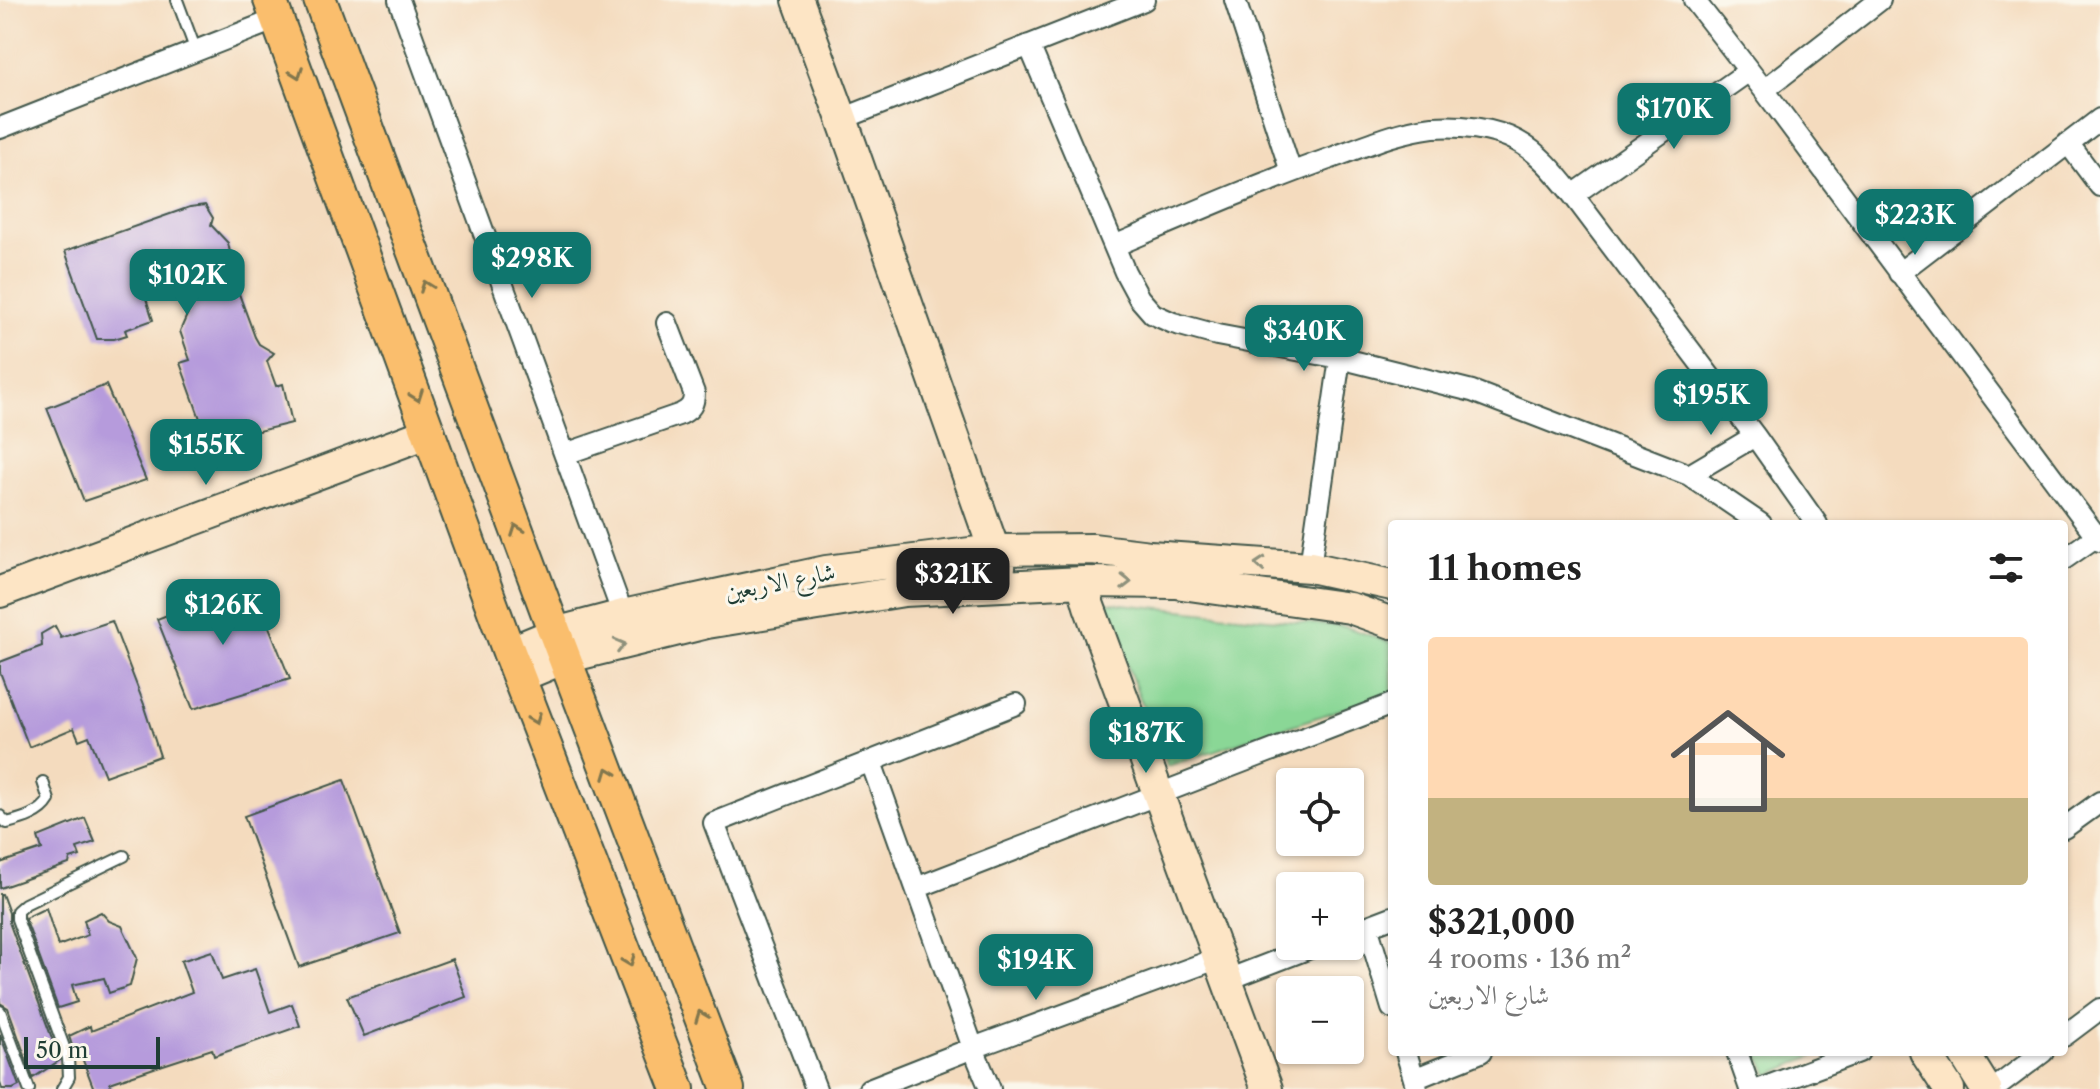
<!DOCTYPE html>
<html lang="en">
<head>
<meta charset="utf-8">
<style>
  :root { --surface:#fff; --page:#f6f6f6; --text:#222; --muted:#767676; --line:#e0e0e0; --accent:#0f766e }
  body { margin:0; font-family:"Libre Caslon Text",Amiri,serif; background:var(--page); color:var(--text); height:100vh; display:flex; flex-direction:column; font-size:30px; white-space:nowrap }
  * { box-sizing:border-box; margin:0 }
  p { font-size:26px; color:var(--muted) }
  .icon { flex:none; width:44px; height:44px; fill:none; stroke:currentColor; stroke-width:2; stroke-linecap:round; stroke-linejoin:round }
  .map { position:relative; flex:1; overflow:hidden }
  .panel { position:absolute; left:1388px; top:520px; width:680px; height:536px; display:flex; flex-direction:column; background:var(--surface); border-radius:8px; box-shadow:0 2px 6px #0004 }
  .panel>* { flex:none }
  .buttons { position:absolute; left:1276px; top:768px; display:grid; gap:16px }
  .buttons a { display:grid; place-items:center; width:88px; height:88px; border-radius:8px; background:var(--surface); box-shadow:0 2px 6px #0004; font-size:40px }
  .scale { position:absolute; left:24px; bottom:20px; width:136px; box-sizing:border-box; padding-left:8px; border:4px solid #1f3d34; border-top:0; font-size:22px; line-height:28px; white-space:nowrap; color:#1f3d34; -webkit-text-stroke:6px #fbf7ec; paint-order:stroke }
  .price { position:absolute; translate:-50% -68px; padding:0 18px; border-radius:16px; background:var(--accent); color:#fff; font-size:26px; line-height:52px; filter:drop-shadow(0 2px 4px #0008) }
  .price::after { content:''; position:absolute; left:50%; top:48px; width:24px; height:18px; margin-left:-12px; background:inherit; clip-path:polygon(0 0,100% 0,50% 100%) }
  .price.selected { background:#222; color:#fff }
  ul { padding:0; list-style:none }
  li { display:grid; align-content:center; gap:16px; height:424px; padding:0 40px }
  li+li { border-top:2px solid var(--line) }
  li span { display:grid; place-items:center; height:248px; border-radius:8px; color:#555 }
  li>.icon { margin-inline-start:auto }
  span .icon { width:144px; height:144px; fill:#fffc; stroke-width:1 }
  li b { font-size:34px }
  h2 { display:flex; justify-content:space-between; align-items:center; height:96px; padding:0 40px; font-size:34px }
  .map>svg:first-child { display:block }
</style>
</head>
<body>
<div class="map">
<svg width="2100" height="1089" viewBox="0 0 2100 1089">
  <rect width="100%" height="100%" fill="#fbf7ec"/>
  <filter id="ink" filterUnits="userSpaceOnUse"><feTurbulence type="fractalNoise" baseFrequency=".0125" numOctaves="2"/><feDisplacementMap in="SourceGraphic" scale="16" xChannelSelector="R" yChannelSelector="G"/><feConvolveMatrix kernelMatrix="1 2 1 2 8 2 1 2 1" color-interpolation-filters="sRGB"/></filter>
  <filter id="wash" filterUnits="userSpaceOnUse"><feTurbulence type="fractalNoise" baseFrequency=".006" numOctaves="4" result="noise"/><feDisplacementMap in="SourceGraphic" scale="32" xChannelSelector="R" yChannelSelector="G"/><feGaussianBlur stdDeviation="1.8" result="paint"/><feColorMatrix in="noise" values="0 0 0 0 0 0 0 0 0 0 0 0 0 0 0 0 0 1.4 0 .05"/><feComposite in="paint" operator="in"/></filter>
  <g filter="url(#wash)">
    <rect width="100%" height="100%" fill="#f4dbbe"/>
    <path fill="#8ad796" stroke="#548a65" stroke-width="2" d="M1102,602l244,25 46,16v53l-34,8 -191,62z
      M1757,1052h65l-53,23z"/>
    <g id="blocks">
      <path fill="#b69bdc" d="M205,205l8,13 -2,7 17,18 3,14 -3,7 27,73 4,7 15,9 -7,8 9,25 7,-2 9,39 -58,14 -4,5 -10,-8 -13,4 -27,-75 10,-3 -10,-29 27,-62 -18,-7 -49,18 13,40 -28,10 2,5 -13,4h-17l-32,-88 125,-44z
        M106,385l40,95 -62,21 -37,-93z
        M251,582l39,97 -97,30 -36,-90z
        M112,621l33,86h-1l16,49 -55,20 -16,-40 -10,4 -5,-12 -45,19 -29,-75v-10l42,-16 -1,-12 14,-8 6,12z
        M344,780l56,153 -101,34 -55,-151z
        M85,818l10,24 -18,6 3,8 -10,3 -1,5 -69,24v-25l42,-14 -4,-12z
        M0,894h2l7,19v9l51,138 -27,18 -25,-70 -8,-5z
        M46,908l12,38 30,-11 -4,-15 17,-8 8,9 13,5 15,32 -7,28 -21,7 -5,-15 -32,7 5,17 -19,6 -33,-90z
        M212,951l10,29 33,-11 15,43 22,-8 8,22 -86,30 -2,-7 -55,18 -47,16 2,6h-18l-15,-39 -5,2 -5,-16 21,-10 1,5 101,-39 -11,-31z
        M452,959l14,38 -102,39 -17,-39z
        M0,1034l19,52 -6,3h-11l-2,-6z"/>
    </g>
  </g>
  <g filter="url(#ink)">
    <use href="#blocks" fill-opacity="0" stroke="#3f5549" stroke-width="2"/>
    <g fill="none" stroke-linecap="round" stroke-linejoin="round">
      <defs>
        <path id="lane" d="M177,0l19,51
          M0,816l7,7c15,-4 34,-9 42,-23l-6,-18
          M0,1011l29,78
          M62,1089l7,-12 -1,-19 -51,-139v-8l8,-7 99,-48"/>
        <path id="street" d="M399,0l224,615
          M1235,0l56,172
          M1694,0l70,90 336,451
          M1029,45l96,227 14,26 14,16 20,9 44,12 123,23 132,33 217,84 72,49
          M1764,90l116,-90
          M842,119l302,-119
          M0,128l277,-109
          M2068,143l32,43
          M1573,195l176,-124
          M1114,246c73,-31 146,-63 220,-89 32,-12 65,-26 99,-30 26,-2 60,1 84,14 23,12 40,34 56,54l182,241 62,88
          M1899,273l201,-154
          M565,454l116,-40c10,-5 13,-10 13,-21l-27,-70
          M1689,475l66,-39
          M2064,559l36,-25
          M1310,567l30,-209
          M871,762l102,286 17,41
          M2064,828l36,-26
          M916,888l476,-184
          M1367,926l25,82
          M1350,933l42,-16
          M1227,980l88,-34
          M2064,1036l36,-27
          M1406,1052l11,37
          M1737,1052l13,37
          M1414,1079l67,-27
          M816,1089l-102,-266 302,-119
          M869,1089l104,-41 246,-90
          M1760,1089l99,-37
          M1994,1089l49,-37"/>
        <path id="secondary" d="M798,0l44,119 158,448
          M1082,582l7,24 178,483
          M0,592l430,-160
          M509,652l46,-19 68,-18 203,-44 168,-21 99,-1 57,7 160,11 82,18
          M519,677l46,-19 142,-35 197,-32 178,-9 93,1 175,25 42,15
          M1925,1052l24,37
          M1963,1052l23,37"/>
        <path id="primary" d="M270,0l239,652 169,437
          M320,0l235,633 173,456"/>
      </defs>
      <use href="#lane" stroke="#3f5549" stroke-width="14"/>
      <use href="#street" stroke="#3f5549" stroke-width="24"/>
      <use href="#secondary" stroke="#3f5549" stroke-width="34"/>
      <use href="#primary" stroke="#3f5549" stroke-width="36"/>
      <use href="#lane" stroke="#fff" stroke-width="10"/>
      <use href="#street" stroke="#fff" stroke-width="20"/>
      <use href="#secondary" stroke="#fde5c5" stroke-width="30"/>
      <use href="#primary" stroke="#fabe6d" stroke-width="32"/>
    </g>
    <defs><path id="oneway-chevron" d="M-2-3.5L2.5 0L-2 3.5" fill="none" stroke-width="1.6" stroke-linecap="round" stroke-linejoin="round" transform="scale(2)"/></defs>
    <g stroke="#82774e">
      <use href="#oneway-chevron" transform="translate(297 73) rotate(70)"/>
      <use href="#oneway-chevron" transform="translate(426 286) rotate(-110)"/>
      <use href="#oneway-chevron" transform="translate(417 396) rotate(70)"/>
      <use href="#oneway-chevron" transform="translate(517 530) rotate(-110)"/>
      <use href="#oneway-chevron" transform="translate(535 719) rotate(69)"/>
      <use href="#oneway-chevron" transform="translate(609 773) rotate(-111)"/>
      <use href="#oneway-chevron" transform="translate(629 961) rotate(69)"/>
      <use href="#oneway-chevron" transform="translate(701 1016) rotate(-111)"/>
    </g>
    <g stroke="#8e917c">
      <use href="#oneway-chevron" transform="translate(1260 564) rotate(-176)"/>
      <use href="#oneway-chevron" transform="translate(1126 582) rotate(1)"/>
      <use href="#oneway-chevron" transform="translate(620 645) rotate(-14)"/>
    </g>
  </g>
  <g text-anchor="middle" stroke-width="6" stroke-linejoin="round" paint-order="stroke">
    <g font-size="24" fill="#1f3d34" stroke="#fbf7ec">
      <text transform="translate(780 582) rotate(-11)" y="8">شارع الاربعين</text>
    </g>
  </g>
</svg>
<div class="buttons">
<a><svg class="icon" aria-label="locate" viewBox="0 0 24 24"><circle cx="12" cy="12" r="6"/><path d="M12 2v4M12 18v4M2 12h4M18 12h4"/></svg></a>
<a>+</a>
<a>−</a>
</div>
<div class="scale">50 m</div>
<b class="price" style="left:1674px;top:151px">$170K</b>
<b class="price" style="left:1915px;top:257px">$223K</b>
<b class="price" style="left:532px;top:300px">$298K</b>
<b class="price" style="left:187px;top:317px">$102K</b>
<b class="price" style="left:1304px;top:373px">$340K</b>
<b class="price" style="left:1711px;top:437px">$195K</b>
<b class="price" style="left:206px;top:487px">$155K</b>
<b class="price selected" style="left:953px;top:616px">$321K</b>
<b class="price" style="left:223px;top:647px">$126K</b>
<b class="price" style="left:1146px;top:775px">$187K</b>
<b class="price" style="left:1036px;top:1002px">$194K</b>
<section class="panel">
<h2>11 homes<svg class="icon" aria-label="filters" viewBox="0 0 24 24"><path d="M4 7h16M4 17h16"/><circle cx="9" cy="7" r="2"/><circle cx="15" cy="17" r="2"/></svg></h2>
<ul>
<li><span style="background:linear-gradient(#ffd9b3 65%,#c2b280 0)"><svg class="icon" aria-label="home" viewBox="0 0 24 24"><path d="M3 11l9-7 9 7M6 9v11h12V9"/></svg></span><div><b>$321,000</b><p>4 rooms · 136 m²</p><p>شارع الاربعين</p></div></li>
</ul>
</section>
</div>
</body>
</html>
